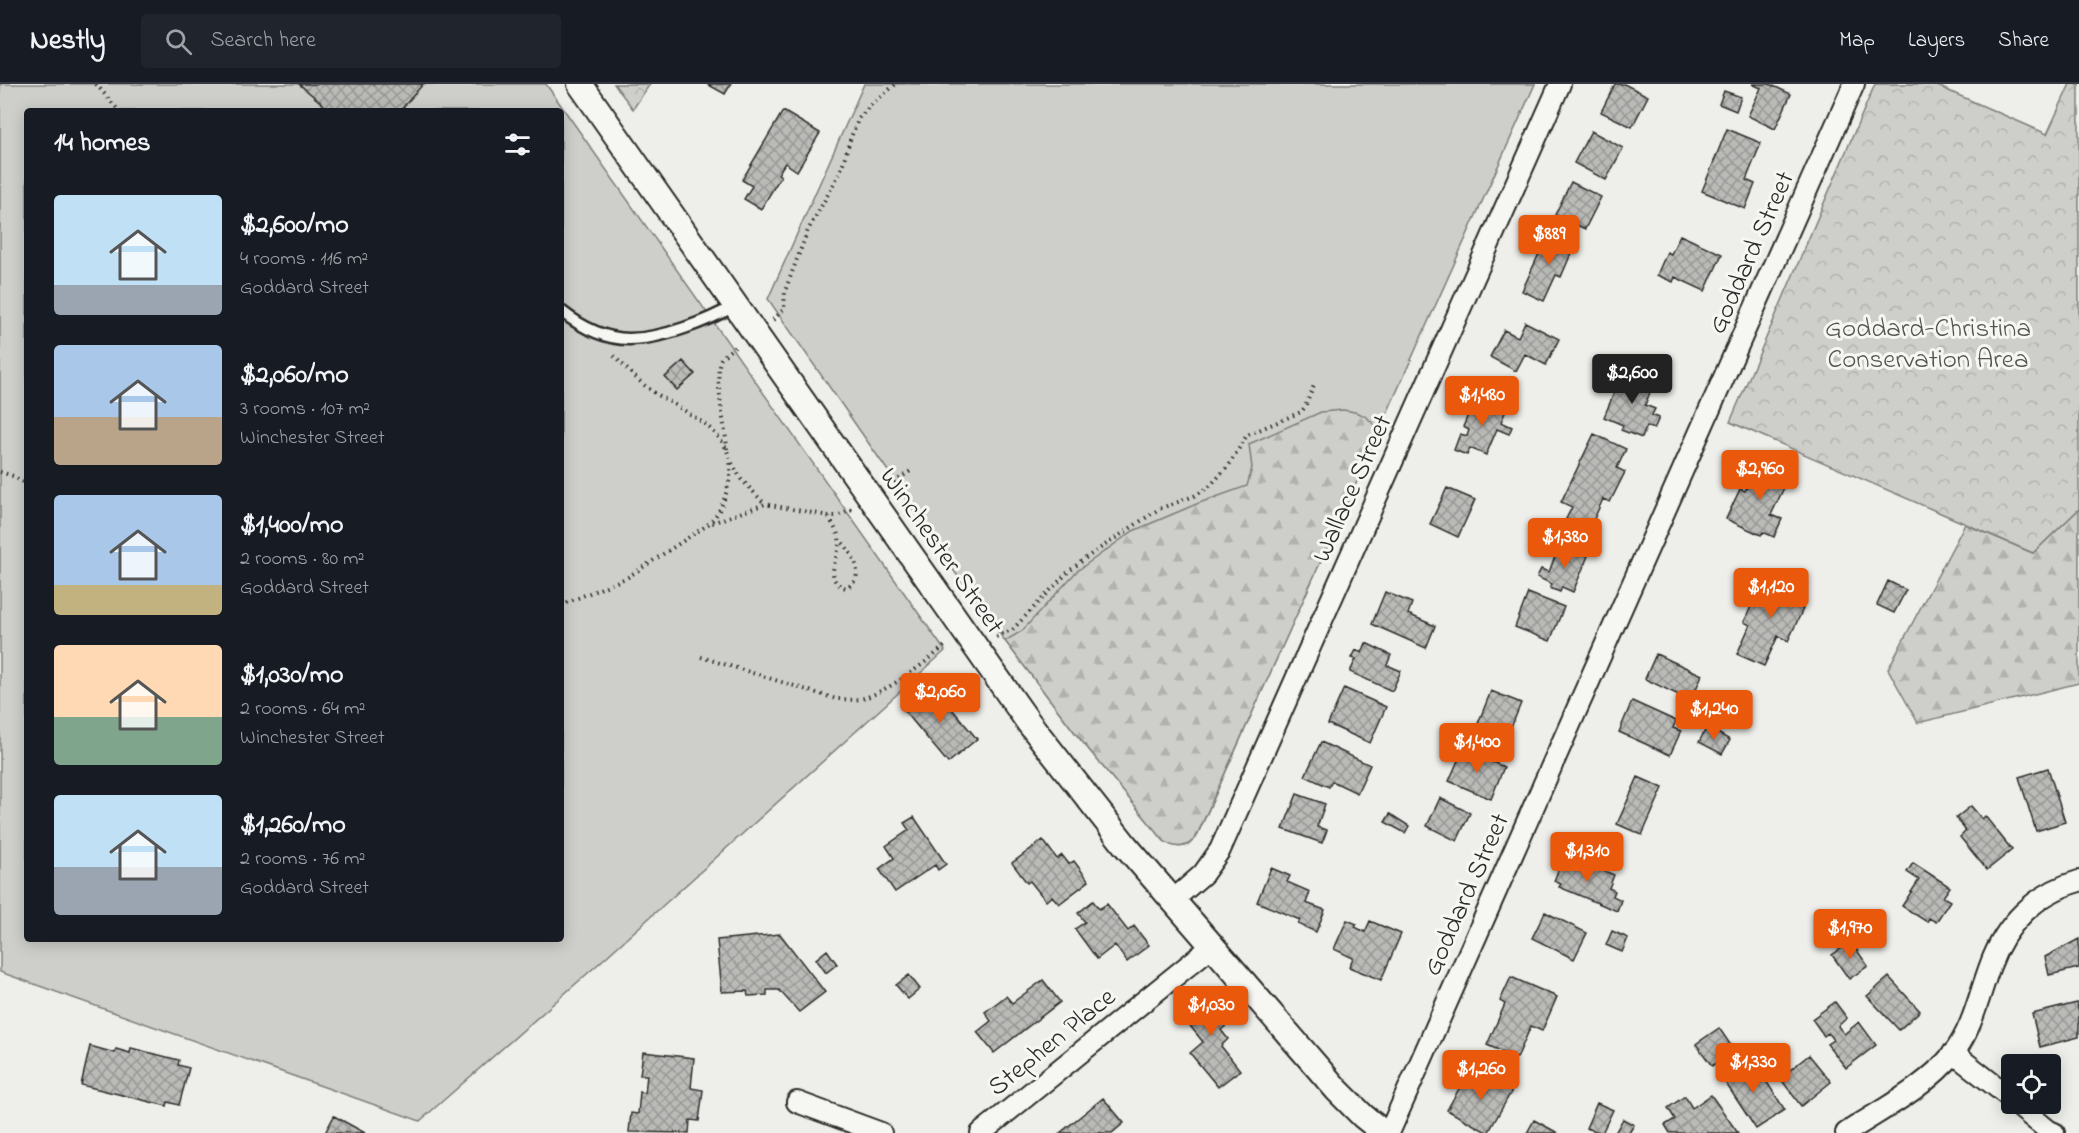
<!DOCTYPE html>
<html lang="en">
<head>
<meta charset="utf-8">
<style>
  :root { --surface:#171b24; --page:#20242c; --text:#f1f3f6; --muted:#9ea1a6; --line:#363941; --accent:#ea580c }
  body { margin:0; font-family:"Indie Flower",sans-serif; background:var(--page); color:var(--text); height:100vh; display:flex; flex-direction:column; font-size:22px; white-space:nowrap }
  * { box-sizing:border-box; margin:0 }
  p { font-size:20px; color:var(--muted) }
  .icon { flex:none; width:33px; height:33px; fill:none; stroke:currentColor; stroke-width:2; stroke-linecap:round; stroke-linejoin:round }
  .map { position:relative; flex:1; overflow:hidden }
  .side { position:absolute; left:24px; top:24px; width:540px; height:834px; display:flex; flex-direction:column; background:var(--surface); border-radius:6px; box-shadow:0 3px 15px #0003 }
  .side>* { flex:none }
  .tools { position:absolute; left:2001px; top:970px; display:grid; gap:12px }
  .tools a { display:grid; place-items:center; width:60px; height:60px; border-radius:6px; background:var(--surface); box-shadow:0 3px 15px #0003; font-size:30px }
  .price { position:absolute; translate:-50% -51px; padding:0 14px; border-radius:6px; background:var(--accent); color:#fff; font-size:20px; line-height:39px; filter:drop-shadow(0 2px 3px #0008) }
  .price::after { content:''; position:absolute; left:50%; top:36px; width:18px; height:14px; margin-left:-9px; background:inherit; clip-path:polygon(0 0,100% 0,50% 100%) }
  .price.selected { background:#222; color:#fff }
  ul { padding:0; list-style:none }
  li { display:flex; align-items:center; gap:18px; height:150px; padding:0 30px }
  li span { display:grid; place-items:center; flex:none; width:168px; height:120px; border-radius:6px; color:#555 }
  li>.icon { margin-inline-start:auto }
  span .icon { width:72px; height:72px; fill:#fffc; stroke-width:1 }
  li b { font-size:26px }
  h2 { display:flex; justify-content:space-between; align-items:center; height:72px; padding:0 30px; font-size:26px }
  header { display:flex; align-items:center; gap:36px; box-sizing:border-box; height:84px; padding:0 30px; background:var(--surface); border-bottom:2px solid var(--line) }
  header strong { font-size:28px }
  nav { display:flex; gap:33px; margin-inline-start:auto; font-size:21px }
  .search { width:420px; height:54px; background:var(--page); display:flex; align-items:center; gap:15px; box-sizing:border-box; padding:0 21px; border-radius:6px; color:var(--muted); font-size:22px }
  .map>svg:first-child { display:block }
</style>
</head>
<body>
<header>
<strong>Nestly</strong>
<div class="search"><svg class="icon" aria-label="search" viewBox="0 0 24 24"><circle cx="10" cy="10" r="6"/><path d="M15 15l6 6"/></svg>Search here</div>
<nav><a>Map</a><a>Layers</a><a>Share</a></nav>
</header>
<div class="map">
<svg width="2079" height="1049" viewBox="0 0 2079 1049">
  <defs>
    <pattern id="forest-firs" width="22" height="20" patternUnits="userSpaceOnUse" patternTransform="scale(1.5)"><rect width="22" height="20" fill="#cececa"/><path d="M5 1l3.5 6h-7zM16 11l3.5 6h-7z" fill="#b1b1ae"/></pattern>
    <pattern id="park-crowns" width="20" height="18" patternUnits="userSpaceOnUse" patternTransform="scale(1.5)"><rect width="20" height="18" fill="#cececa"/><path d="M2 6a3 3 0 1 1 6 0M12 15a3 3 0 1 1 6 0" fill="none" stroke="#b1b1ae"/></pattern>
    <pattern id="building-cross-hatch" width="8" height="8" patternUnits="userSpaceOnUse" patternTransform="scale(1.5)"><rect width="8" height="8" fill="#babab7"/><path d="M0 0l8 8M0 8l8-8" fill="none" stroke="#979795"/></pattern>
  </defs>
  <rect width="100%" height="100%" fill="#eeeeea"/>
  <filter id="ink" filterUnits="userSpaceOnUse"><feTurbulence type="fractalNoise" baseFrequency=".0167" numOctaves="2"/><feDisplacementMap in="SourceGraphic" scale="12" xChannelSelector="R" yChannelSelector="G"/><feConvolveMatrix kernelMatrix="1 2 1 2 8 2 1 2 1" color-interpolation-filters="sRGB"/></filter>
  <g filter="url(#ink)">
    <path fill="#cececa" stroke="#7c7c7a" stroke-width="1.5" fill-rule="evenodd" d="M0,0h546l399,567 -349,315 -176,155 -420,-149zM27,27h534v828h-534z
      M864,0h671l-339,754c-10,11 -21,11 -32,3l-88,-107 -71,-93 -69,-95 -48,-75 -120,-172z"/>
    <path fill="url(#forest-firs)" stroke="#7c7c7a" stroke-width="1.5" d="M1343,326c18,2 27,6 36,23l-183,404c-9,12 -21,12 -32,4l-88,-107 -71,-93 17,-10 55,-60 56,-40 66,-28 48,-17 5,-18 -3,-24 72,-32z
      M2079,425v174l-161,40 -30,-54 77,-145 68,29z"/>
    <path fill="url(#park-crowns)" stroke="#7c7c7a" stroke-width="1.5" d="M614,0h36l-17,25z
      M1875,0h58l114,50 23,-50h9v425l-46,44 -303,-131z"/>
    <path fill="url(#building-cross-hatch)" stroke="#2b2b2b" stroke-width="1.5" d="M299,0h124l-23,27h-69z
      M707,0h24l-6,10z
      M1615,0h9l24,12 -16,31 -31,-15z
      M1752,0h17l22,10 -16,35 -27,-13 13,-28z
      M1724,7l17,6 -5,14 -17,-7z
      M783,27l37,22 -23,38 -12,-8 -7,11 3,2 -20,33 -17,-10 8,-13 -10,-6z
      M1727,45l34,14 -15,37 9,4 -10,25 -43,-18z
      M1591,47l32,17 -17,32 -32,-17z
      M1571,98l30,15 -16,32 -30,-14z
      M1554,148l22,10 -15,35 -5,-2 -12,26 -22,-10 21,-46 5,2z
      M1680,151l42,19 -17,37 -30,-14 -2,5 -16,-7 10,-23 4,2z
      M1525,238l34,17 -13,26 -21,-11 -9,17 -26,-14 14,-27 14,7z
      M683,277l12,13 -18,16 -12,-13z
      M1624,285l30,13 -9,23 10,4 -3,6 7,3 -5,11 -7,-3 -5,12 -21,-8 2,-5 -19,-8z
      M1476,312l31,12 -6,14 11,5 -3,7 -12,-5 -11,26 -16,-7 -3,7 -13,-5 6,-16 7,2 2,-6 -6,-3z
      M1594,350l32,15 -9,19 8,4 -15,30 -7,-3 -14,31 -23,-11 6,-12 -11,-5z
      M1759,377l31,14 -19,40 11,4 -8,18 -11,-5 -2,3 -35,-16 14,-30 5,2z
      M1447,404l28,12 -17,37 -28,-13z
      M1560,460l28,12 -15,36 -11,-5 -2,5 -10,-4 2,-4 -15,-7 4,-8 8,3z
      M1766,490l39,18 -7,15 5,2 -15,32 -10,-5 -14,30 -27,-12 13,-29 -6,-3z
      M1888,497l18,9 -12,23 -17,-8z
      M1385,508l27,11 -4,11 27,12 -9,22 -54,-24z
      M1528,509l36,14 -14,34 -35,-14z
      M1366,559l25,12 -4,10 14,6 -9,20 -42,-19 6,-13 -4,-1 4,-8 6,3z
      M1656,570l46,21 -11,26 -46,-22z
      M932,601l45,54 -29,24 -45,-54z
      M1344,604l42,19 -16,36 -42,-19z
      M1491,607l30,12 -14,35 -30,-12z
      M1632,617l44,20 -3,7 8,3 -11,24 -51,-23z
      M1707,643l23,13 -8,14 -23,-12z
      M1321,658l49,23 -13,28 -25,-12 -3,6 -24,-11z
      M1463,665l41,18 -13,32 -42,-18z
      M2048,684l17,54 -29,9 -17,-54z
      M1638,693l25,11 -21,47 -25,-11z
      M1297,710l28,10 -8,23 10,3 -5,13 -39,-14z
      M1440,714l30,15 -13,28 -30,-15z
      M1971,722l11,13 3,-3 27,34 -25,20 -27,-33 6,-6 -10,-13z
      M1390,730l19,12 -4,7 -20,-11z
      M914,733l32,47 -8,6 -3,-5 -40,27 -16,-23 15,-11 -8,-12 23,-16 -5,-7z
      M1043,756l14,19 5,-4 7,9 5,-3 15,20 -30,23 -7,-8 -6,5 -16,-20 -3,2 -15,-20z
      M1570,773l44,18 -5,13 6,3 -2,5 8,4 -4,11 -58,-24 2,-3 -7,-3 8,-21 6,3z
      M1913,779l37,24 -7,10 7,4 -14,21 -7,-4 -2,4 -25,-16 17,-26 -12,-8z
      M1271,784l19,8 -3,6 23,10 -4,11 19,7 -9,22 -18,-8 2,-4 -43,-18z
      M1093,817l6,8 8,-5 21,27 6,-5 15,19 -22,17 -12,-17 -18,14 -22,-30 10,-7 -7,-9z
      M1545,828l42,21 -13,26 -42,-21z
      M1347,836l10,4 -2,3 10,5 5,-11 31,13 -20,46 -32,-13 4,-9 -19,-9z
      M1612,847l16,7 -6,14 -16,-7z
      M780,850l45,58 -26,20 -20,-22h-12v5l-19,1 -1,-5 -25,1 -5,-52z
      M2079,855v29l-30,7 -4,-18z
      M1851,858l17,24 -19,13 -17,-24z
      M827,866l10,14 -11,9 -10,-14z
      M909,891l11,14 -12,10 -12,-14z
      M1511,893l46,20 -15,34 -11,-5 -14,32 -30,-13 18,-41 -5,-3z
      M1889,893l31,34 -21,19 -32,-34z
      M1043,896l17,22 -66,51 -17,-21 14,-11 -6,-9 21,-16 6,7z
      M1207,905l26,31 -12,10 7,9 -7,7 19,24 -22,17 -28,-34 13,-11 -24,-30z
      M1835,918l12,16 -9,8 6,8 15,-12 17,23 -30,23 -19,-24 6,-4 -5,-7 -4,3 -12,-17z
      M2077,919l2,10v24l-39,10 -8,-33z
      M1719,944l15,22 -22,16 -16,-22z
      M90,962l25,7 1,-4 14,4 1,-5 48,12 -1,5 11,3 -10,37 -11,-3 -1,4 -86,-21z
      M643,968l51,6 -3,30 12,2 -4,31 -9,-1 -1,13 -60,-1 2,-19 7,1 2,-22 5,1 2,-18h-7z
      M1809,971l22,27 -30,24 -21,-28z
      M1743,977l7,11 7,-5 28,43 -29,19 -35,-53z
      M1468,989l19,11 7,-11 21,12 -27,48 -41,-23z
      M1711,1011l27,38h-68l-5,-8 10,-6 -7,-11 17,-12 7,12z
      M1103,1014l21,25 -12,10h-52z
      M1597,1019l16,7 -11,23 -16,-5z
      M334,1032l31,17h-40z
      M1623,1035l11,6 -5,8h-14z
      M1534,1036l24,13h-31z"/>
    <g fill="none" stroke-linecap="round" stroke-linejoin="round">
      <defs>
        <path id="service" d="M561,227c19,15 43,28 68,28 33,0 79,-18 107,-34"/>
        <path id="minor" d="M1172,817l31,-27 17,-24 340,-766
          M1953,969l59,46
          M797,1018l84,31
          M2016,1020l33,27 5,2
          M981,1049l230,-186
          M1389,1049l465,-1049
          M1846,1049c36,-24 79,-45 107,-79 20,-26 26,-59 37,-88 15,-42 46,-73 89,-85"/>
        <path id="tertiary" d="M580,0l449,639 96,122 212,245 26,26 21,17"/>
      </defs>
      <use href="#service" stroke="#2b2b2b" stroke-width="15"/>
      <use href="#minor" stroke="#2b2b2b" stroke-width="24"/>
      <use href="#tertiary" stroke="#2b2b2b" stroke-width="28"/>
      <path stroke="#2b2b2b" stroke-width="4" stroke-dasharray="1.5 4.5" stroke-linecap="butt" d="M96,0l23,27
        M773,236l11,-11 1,-18 23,-61 32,-57 11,-36 8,-19 13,-14 24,-20
        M727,365c-1,-20 -14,-75 -6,-90 4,-5 9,-9 14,-12
        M732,379l9,16 24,25
        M0,388l13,4 14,8
        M889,402l23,-16
        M829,433c3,6 8,14 10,21 3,16 -19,42 7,50 22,-11 6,-36 -6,-48
        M712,439l53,-19 64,12h8l15,-7
        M561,521l67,-28 78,-51c13,-11 18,-24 22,-40 16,-55 -45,-72 -80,-98 -12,-9 -23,-21 -34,-32
        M996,553l17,-8 55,-57 19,-15 72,-48 35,-13 15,-9 20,-22 18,-30 54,-23 4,-5 10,-24
        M701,573l135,42c9,0 19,2 28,-1 26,-8 63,-36 83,-54"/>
      <use href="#service" stroke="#f6f6f2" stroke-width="10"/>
      <use href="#minor" stroke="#f6f6f2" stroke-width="20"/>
      <use href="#tertiary" stroke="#f6f6f2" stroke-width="24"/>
    </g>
  </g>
  <g text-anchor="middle" stroke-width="6" stroke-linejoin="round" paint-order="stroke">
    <g font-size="27" fill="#2b2b2b" stroke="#f6f6f2">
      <text transform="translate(1750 168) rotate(-66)" y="9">Goddard Street</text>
      <text transform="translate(1351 404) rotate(-66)" y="9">Wallace Street</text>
      <text transform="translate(943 466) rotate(55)" y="9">Winchester Street</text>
      <text transform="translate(1465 810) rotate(-66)" y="9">Goddard Street</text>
      <text transform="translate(1051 957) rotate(-39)" y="9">Stephen Place</text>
    </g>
    <g font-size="27" fill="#545453" stroke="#f6f6f2">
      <text x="1928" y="252">Goddard-Christina<tspan x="1928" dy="31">Conservation Area</tspan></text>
    </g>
  </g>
</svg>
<div class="tools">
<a><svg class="icon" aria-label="locate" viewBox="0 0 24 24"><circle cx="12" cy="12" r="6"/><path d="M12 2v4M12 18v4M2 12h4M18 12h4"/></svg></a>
</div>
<b class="price" style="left:1549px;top:182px">$889</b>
<b class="price selected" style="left:1632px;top:321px">$2,600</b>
<b class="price" style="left:1482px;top:343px">$1,480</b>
<b class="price" style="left:1760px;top:417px">$2,960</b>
<b class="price" style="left:1565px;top:485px">$1,380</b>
<b class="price" style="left:1771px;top:535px">$1,120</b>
<b class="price" style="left:940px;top:640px">$2,060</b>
<b class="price" style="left:1714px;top:657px">$1,240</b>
<b class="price" style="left:1477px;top:690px">$1,400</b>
<b class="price" style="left:1587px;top:799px">$1,310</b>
<b class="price" style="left:1850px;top:876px">$1,970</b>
<b class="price" style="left:1211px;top:953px">$1,030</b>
<b class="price" style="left:1753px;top:1010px">$1,330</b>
<b class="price" style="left:1481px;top:1017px">$1,260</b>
<section class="side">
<h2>14 homes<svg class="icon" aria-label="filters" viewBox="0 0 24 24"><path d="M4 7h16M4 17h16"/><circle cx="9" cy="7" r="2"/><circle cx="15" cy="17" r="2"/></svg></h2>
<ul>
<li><span style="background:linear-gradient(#bfe0f5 75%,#9aa5b1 0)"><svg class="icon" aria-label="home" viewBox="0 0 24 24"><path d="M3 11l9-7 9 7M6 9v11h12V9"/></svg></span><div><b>$2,600/mo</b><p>4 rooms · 116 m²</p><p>Goddard Street</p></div></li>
<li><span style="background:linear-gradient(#a9c7e8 60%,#b9a48a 0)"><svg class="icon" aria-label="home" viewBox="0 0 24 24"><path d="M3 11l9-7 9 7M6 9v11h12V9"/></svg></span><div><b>$2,060/mo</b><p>3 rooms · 107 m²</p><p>Winchester Street</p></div></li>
<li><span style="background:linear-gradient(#a9c7e8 75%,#c2b280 0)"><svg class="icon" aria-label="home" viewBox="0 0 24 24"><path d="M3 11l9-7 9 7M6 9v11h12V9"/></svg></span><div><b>$1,400/mo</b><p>2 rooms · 80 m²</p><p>Goddard Street</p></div></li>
<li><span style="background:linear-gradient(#ffd9b3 60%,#7fa58c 0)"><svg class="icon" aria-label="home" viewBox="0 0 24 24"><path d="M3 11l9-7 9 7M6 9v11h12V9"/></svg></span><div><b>$1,030/mo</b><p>2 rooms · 64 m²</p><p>Winchester Street</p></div></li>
<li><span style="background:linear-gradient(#bfe0f5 60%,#9aa5b1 0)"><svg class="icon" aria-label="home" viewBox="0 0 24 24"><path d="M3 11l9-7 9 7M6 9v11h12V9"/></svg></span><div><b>$1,260/mo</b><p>2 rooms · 76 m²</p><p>Goddard Street</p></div></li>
</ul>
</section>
</div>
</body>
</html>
